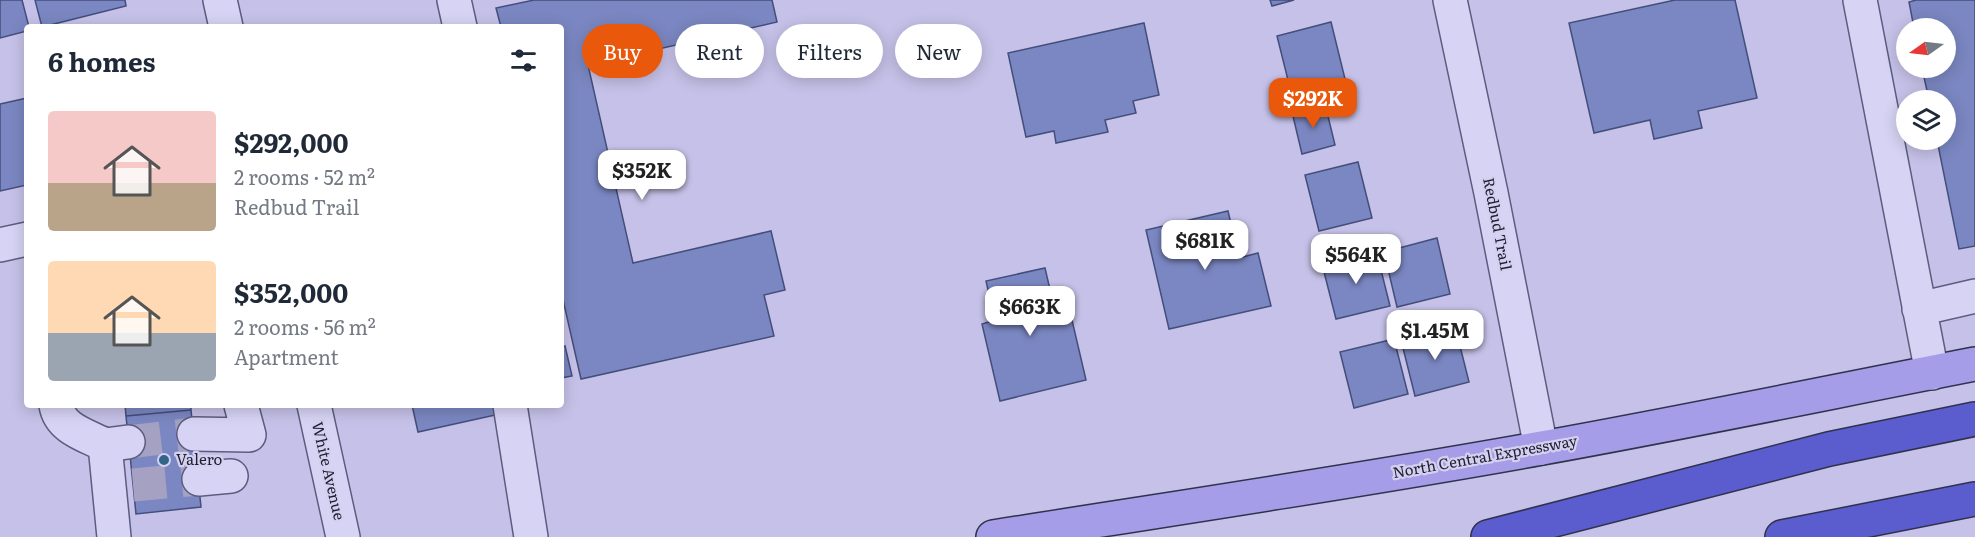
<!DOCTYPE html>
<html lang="en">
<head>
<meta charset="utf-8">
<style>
  :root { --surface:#fff; --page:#f6f6f7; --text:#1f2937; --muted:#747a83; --accent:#ea580c }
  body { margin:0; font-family:Literata,serif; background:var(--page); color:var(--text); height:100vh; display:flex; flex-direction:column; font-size:22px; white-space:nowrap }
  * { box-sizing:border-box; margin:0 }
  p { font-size:20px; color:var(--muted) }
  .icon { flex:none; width:33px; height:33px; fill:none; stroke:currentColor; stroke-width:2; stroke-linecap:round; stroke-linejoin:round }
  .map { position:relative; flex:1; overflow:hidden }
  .side { position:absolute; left:24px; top:24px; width:540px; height:384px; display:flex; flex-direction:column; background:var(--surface); border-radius:6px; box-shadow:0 3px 15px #0003 }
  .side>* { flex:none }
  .banner { position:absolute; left:582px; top:24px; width:570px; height:54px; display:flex; gap:12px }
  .needle { width:39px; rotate:256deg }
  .tools { position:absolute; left:1896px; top:18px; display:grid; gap:12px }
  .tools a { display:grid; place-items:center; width:60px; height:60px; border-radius:50%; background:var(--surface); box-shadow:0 3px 15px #0003; font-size:30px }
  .price { position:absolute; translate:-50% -51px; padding:0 14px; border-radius:12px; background:#fff; color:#222; font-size:20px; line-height:39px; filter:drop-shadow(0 2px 3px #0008) }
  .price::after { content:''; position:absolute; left:50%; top:36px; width:18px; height:14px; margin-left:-9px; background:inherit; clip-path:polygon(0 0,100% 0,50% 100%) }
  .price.active { background:var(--accent); color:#fff }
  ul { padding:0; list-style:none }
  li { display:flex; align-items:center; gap:18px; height:150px; padding:0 24px }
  li span { display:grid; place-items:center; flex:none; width:168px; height:120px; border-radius:6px; color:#555 }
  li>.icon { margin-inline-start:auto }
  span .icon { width:72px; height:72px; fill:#fffc; stroke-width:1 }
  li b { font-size:26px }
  h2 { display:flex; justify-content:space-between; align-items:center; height:72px; padding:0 24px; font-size:26px }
  .tag { padding:0 21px; border-radius:27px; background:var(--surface); box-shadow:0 3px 15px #0003; font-size:21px; line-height:54px }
  .tag.active { background:var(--accent); color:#fff }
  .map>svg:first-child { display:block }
</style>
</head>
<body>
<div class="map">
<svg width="1975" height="537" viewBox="0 0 1975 537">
  <rect width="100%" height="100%" fill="#c6c1e8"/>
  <path fill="#7b87c2" stroke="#444e7b" stroke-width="1.5" d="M0,0h22l7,27h-2v4l-27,7z
    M35,0h90l1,6 -84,21z
    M534,0h238l5,22 -189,43 45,198 138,-32 14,59 -21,5 10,41 -193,43 -20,-88v-264h-60l-5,-19z
    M1270,0h24l-22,6z
    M1675,0h60l22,98 -59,13 4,17 -48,11 -4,-19 -56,13 -25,-110z
    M1916,0h59v246l-16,3 -22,-109h9v-40h-17l-7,-32h24v-40h-32l-5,-26z
    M1331,22l14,57 -54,13 -14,-56z
    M1144,23l15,72 -26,6 3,12 -31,7 3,12 -52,11 -2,-12 -28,6 -18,-84z
    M27,98v87l-27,6v-87z
    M1325,104l10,41 -33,9 -10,-42z
    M1358,162l14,56 -53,13 -14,-56z
    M1228,211l11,47 19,-5 13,53 -102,23 -23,-99z
    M1437,238l13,56 -53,13 -13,-55z
    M1376,250l14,56 -54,13 -14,-55z
    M1045,268l9,39 14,-4 18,77 -86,21 -18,-77 13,-4 -9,-39z
    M1455,326l14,56 -54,14 -14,-56z
    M1394,339l14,55 -54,14 -14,-56z
    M565,346l7,30 -11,2v-31z
    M125,405h66v5l-65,6z
    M412,405h86l2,9 -82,18z
    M191,410l10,97 -65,7 -10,-98z"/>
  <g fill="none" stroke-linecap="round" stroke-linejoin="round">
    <path stroke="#a4a1c3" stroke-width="33" stroke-dasharray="33 16" stroke-linecap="butt" d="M128,442l66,-8
      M133,485l66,-6"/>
    <defs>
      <path id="minor" d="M220,0l6,27
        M454,0l6,27
        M1450,0l41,193 50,255
        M1860,0l72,373
        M0,245l27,-6
        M1919,309l56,-13
        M56,405c4,24 30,30 49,40
        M314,405l29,132
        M510,405l21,132
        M194,434l55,1 -8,-30
        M199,479l32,-3
        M114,537l-9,-92 23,-3"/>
      <path id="major" d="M993,537c183,-29 367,-56 549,-89 145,-26 289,-56 433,-84"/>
      <path id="highway" d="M1488,537l341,-88 146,-30
        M1782,537l193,-38"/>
    </defs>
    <use href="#minor" stroke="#5b5d7f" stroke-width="36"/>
    <use href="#major" stroke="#2f324d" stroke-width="36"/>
    <use href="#highway" stroke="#2f324d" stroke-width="36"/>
    <use href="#minor" stroke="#d7d3f4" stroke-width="33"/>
    <use href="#major" stroke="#a59de7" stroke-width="33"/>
    <use href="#highway" stroke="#5b5dce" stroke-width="33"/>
  </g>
  <circle fill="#326487" stroke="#d4d0f0" stroke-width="2" cx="164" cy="460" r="6"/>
  <g text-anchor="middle" stroke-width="4.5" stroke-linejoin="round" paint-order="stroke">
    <g font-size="15" fill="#1d1f31" stroke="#d4d0f0">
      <text transform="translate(1497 224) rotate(79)" y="5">Redbud Trail</text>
      <text transform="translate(1485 457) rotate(-10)" y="5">North Central Expressway</text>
      <text transform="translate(328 471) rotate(77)" y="5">White Avenue</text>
    </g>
    <g font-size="15" fill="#1d1f31" stroke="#d4d0f0" text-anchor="start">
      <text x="176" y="465">Valero</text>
    </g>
  </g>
</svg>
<div class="tools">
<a><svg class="needle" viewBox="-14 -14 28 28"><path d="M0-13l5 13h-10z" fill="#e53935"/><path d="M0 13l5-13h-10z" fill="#747a83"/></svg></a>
<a><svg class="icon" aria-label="layers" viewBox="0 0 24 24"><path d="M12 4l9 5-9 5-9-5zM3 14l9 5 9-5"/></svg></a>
</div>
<b class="price active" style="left:1313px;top:129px">$292K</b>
<b class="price" style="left:642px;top:201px">$352K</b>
<b class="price" style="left:1205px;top:271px">$681K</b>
<b class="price" style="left:1356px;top:285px">$564K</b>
<b class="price" style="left:1030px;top:337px">$663K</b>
<b class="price" style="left:1435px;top:361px">$1.45M</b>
<div class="banner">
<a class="tag active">Buy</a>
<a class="tag">Rent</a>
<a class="tag">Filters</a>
<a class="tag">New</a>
</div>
<section class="side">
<h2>6 homes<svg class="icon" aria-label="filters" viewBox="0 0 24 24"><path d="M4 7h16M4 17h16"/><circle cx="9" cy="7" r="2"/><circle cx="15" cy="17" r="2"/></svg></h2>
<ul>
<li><span style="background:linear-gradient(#f6c9c9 60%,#b9a48a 0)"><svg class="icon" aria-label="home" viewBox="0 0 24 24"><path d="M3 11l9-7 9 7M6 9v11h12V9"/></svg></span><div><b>$292,000</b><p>2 rooms · 52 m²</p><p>Redbud Trail</p></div></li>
<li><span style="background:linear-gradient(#ffd9b3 60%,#9aa5b1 0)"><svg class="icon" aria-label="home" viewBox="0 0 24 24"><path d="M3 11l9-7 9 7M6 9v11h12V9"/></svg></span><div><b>$352,000</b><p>2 rooms · 56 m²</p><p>Apartment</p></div></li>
</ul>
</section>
</div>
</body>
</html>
